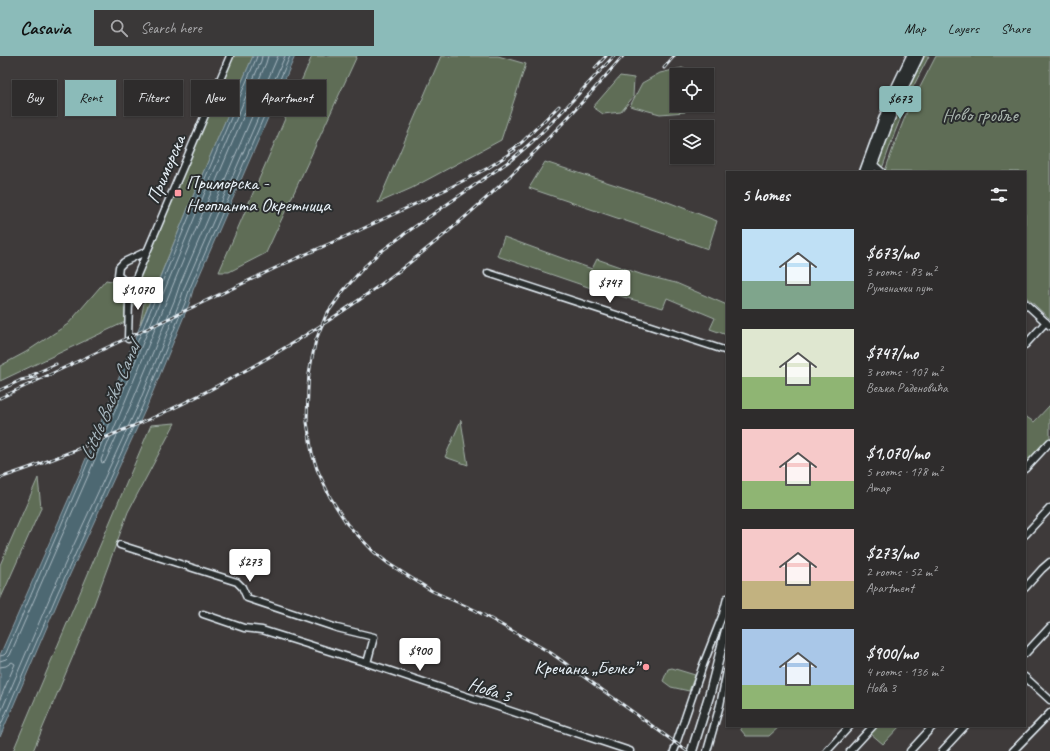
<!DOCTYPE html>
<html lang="en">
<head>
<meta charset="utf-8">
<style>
  :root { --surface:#2e2c2c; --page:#3a3838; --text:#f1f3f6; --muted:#a7a7a9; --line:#494848; --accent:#8bbbb9 }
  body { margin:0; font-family:Caveat,sans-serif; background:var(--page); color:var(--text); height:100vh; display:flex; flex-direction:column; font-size:15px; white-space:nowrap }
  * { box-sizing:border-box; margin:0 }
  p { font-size:13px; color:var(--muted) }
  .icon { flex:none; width:22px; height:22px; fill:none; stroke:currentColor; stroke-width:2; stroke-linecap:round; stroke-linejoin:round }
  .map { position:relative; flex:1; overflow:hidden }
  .sheet { position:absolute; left:726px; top:115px; width:300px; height:556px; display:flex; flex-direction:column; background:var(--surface); border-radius:0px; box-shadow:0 1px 3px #0004,0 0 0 1px var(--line) }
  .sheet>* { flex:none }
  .top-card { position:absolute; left:12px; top:24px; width:380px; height:36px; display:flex; gap:8px }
  .buttons { position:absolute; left:670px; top:12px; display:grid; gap:8px }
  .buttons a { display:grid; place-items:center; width:44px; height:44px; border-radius:0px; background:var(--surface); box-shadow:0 1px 3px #0004,0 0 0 1px var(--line); font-size:20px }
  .price { position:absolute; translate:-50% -34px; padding:0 9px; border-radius:4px; background:#fff; color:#222; font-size:13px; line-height:26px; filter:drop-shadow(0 1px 2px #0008) }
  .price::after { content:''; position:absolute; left:50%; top:24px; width:12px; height:9px; margin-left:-6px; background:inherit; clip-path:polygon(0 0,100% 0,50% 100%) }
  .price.on { background:var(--accent); color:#111 }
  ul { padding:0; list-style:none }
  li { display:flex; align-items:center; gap:12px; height:100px; padding:0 16px }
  li span { display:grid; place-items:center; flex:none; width:112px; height:80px; border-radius:0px; color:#555 }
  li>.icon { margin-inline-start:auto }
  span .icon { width:48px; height:48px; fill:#fffc; stroke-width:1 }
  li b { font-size:17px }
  h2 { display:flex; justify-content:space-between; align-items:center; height:48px; padding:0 16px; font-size:17px }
  .tag { padding:0 14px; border-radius:0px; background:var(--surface); box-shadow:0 1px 3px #0004,0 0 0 1px var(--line); font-size:14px; line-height:36px }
  .tag.on { background:var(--accent); color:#111 }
  header { display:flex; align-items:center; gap:24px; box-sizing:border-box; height:56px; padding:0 20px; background:var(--accent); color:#111 }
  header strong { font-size:19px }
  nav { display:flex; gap:22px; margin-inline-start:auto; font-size:14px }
  .search { width:280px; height:36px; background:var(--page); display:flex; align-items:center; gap:10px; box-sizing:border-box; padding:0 14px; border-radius:0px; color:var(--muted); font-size:15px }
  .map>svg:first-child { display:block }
</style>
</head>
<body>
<header>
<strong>Casavia</strong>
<div class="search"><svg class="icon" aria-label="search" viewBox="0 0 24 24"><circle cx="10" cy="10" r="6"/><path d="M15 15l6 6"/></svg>Search here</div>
<nav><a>Map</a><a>Layers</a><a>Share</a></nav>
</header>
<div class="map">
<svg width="1050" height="695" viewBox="0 0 1050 695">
  <rect width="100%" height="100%" fill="#3e3a3a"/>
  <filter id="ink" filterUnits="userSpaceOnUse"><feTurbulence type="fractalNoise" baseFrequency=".025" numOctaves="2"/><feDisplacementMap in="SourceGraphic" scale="8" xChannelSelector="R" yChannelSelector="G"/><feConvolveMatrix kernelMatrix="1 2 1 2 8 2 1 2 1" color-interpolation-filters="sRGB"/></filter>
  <g filter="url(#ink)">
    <path fill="#5e6d56" stroke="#a3afa7" d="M233,0h20l-59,138 -54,131 5,-28 -3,-14 -3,-8z
      M312,0h45l-91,197 -37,19h-10z
      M441,0h57l28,8 -25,76 -89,48 -34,15z
      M921,0h8l-16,31c-2,1 -4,1 -6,-1z
      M936,0h114v263l-25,-23v-124l-140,-1 11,-31 18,-46 2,1z
      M682,12l12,5v2h-17v30h10l-2,7 -25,2 -30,-8 12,-23 18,-10z
      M620,20l14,2 -1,19 -12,15 -18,2 -10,-7z
      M906,34l3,1 1,4 -15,37 -12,34 -2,1 -5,-4 22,-59z
      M545,106l123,40 49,19 -9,28 -179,-61z
      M504,181l88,32 5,-10 46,16 33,8 51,22v30l-17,-6 5,-11 -48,-20 -4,10 -72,-20 -94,-32z
      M106,224l29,5 1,17 -11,20 -125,59v-15l26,-14 42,-28z
      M1050,349v33l-25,27v-49l9,6z
      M461,364l7,45 -23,-8z
      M175,367l-47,89 -41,111 -54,128h-20l138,-326z
      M38,422l3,30 -41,92v-35z
      M672,612l23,7 -6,16 -18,-4 -8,-6 5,-12z
      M741,670h39l-11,10h-23l-5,-6z
      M877,670h23l-17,18 -13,-11z"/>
    <path fill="#4d6772" stroke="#8b9ea8" d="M253,0h42l-102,234 -4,14 -42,102 -86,188 -61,143v-82l80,-182 114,-279z"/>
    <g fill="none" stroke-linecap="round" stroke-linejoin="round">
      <path stroke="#aabac2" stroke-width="1" d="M268,0l-2,7 -58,137 -107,260 1,3 3,-1 28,-62 42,-101 5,-15 98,-228
        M0,600l4,-1 2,-2 77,-179 115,-279 58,-136 1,-3
        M0,605l6,-2 4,-4 78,-179 115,-279 58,-136 1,-5
        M0,611l6,-1 6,-4 3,2 -15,35
        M0,658l53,-124 86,-187 41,-102 5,-15 100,-230
        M0,671l58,-135 85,-187 42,-102 5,-15 100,-232"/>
      <defs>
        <path id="minor" d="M873,108l9,8
          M147,195l-23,11 -5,5 -1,8 6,6 11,-1 95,-224
          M488,217l239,78
          M1025,247l25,23
          M128,283l1,-38 1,-11 5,-10
          M1025,289l21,-23
          M1025,413l25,-27
          M1025,479l25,-27
          M120,489l117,37 5,5 5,11 90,30 37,9 -7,26
          M1025,532l17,-19 8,-7
          M203,558l41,14 18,2 105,33 263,88
          M1025,598l25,-27
          M1025,621l25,23
          M677,685l26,-76 20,-51 4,-16
          M674,695l2,-5
          M707,695l13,-46 7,-34
          M827,695l23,-25
          M850,695l23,-25
          M910,695l23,-25
          M942,695l23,-25
          M1013,695l37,-38"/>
        <path id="major" d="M864,116l27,-74 20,-42
          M870,116l26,-69 23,-47
          M692,695l18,-58 17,-67"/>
      </defs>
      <use href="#minor" stroke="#e8f1f8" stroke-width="9"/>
      <use href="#major" stroke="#e8f1f8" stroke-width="11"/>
      <use href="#minor" stroke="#2a2d2e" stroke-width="6"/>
      <use href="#major" stroke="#2a2d2e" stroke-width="8"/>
      <defs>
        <path id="rail" d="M614,0l-58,62 -24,24 -21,18 -101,70 -31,23 -14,13 -21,24 -18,25 -10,25 -4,18 -3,16 -1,14 -1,34 5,31 5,16 13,28 17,27 27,28 15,12 43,27 43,19 76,43 136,98
          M595,12l11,-12
          M664,12l10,-12
          M509,95l12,-8 38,-37
          M30,320l26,-12
          M0,334l21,-10 15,-3
          M0,342l284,-134 76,-34 87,-41 41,-21 27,-18
          M0,422c39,-13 77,-28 114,-44 18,-8 36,-14 53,-23 25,-11 48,-24 72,-37 62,-34 123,-73 179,-118 75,-59 143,-127 205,-200"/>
      </defs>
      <use href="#rail" stroke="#e8f1f8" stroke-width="3"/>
      <use href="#rail" stroke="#2a2d2e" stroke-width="1.5" stroke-dasharray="4.5" stroke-linecap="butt"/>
    </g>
  </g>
  <g fill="#ff9aa2" stroke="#2a2d2e" stroke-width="1.5">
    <rect x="174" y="133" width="8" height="8" rx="2"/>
    <circle cx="646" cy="611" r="4"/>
  </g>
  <g text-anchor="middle" stroke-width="4" stroke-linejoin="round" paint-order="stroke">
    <g font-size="19" fill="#aab6af" stroke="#2a2d2e">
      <text x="980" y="65">Ново гробље</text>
    </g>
    <g font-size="19" fill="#e8f1f8" stroke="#2a2d2e">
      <text transform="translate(165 113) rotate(-67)" y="7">Приморска</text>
      <text transform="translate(490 633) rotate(18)" y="7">Нова 3</text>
    </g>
    <g font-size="19" fill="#e8f1f8" stroke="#2a2d2e" text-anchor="start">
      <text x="186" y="133">Приморска -<tspan x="186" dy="22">Неопланта Окретница</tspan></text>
      <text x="638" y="618" text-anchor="end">Кречана „Белко”</text>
    </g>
    <g font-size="20" font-style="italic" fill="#aabac2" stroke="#2a2d2e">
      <text transform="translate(109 345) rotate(-67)" y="7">Little Bačka Canal</text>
    </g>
  </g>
</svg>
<div class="buttons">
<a><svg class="icon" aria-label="locate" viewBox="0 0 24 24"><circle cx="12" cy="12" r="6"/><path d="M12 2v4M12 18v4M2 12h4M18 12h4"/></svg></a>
<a><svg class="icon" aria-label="layers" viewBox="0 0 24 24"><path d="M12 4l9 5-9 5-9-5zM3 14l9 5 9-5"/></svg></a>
</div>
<b class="price on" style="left:900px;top:64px">$673</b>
<b class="price" style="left:610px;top:248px">$747</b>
<b class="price" style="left:138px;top:255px">$1,070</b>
<b class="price" style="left:250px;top:527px">$273</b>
<b class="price" style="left:420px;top:616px">$900</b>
<div class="top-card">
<a class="tag">Buy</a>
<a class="tag on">Rent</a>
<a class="tag">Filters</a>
<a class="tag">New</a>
<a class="tag">Apartment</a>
</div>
<section class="sheet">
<h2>5 homes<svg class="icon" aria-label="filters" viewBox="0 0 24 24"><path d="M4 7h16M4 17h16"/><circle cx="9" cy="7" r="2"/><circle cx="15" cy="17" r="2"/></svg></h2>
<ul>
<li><span style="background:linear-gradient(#bfe0f5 65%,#7fa58c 0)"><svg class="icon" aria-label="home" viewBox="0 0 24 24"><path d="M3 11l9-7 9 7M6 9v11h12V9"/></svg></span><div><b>$673/mo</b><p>3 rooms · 83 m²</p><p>Руменачки пут</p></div></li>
<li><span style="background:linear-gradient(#dfe7d0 60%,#8fb573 0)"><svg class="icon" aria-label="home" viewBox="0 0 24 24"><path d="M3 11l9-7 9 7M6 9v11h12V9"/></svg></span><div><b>$747/mo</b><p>3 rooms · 107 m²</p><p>Вељка Раденовића</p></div></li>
<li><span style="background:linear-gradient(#f6c9c9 65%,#8fb573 0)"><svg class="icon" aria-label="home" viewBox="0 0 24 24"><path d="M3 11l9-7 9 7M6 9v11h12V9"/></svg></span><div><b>$1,070/mo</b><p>5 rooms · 178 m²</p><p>Атар</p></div></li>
<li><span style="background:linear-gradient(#f6c9c9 65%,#c2b280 0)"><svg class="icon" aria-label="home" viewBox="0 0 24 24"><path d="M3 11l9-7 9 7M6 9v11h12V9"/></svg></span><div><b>$273/mo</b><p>2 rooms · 52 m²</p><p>Apartment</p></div></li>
<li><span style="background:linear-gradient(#a9c7e8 70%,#8fb573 0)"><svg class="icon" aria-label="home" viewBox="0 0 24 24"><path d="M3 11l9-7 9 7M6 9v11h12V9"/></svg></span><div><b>$900/mo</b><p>4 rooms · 136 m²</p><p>Нова 3</p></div></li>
</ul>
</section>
</div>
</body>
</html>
